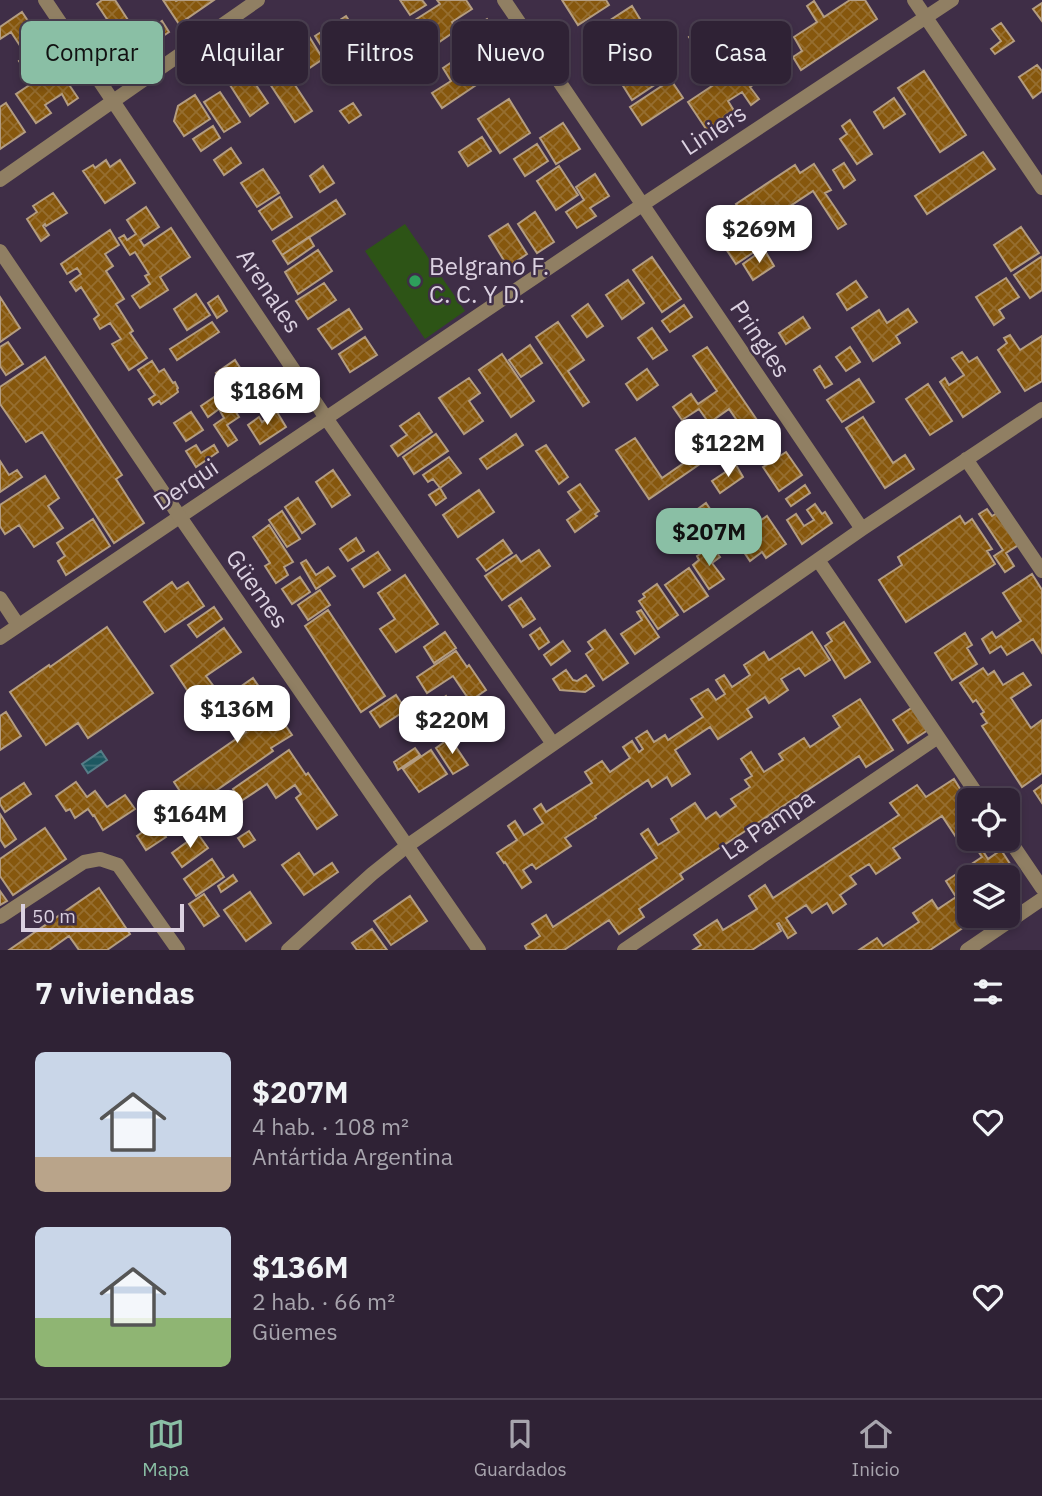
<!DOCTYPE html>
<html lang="es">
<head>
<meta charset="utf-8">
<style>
  :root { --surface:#2f2235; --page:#3b2f41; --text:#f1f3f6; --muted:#a7a4ad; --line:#4a3f50; --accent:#8abfa5 }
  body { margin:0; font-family:"IBM Plex Sans",sans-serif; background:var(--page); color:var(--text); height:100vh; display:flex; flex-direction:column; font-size:26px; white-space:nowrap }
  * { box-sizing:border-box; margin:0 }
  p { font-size:23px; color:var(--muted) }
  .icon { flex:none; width:38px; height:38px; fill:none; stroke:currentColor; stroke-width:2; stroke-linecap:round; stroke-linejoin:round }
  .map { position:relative; height:950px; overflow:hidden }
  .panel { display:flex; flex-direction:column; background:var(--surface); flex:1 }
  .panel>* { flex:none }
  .top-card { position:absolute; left:21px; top:21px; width:1001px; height:63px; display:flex; gap:14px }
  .tools { position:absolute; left:957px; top:788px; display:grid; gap:14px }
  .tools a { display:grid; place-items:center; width:63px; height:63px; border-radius:10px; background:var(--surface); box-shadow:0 4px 10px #0003,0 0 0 2px var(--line); font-size:35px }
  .scale { position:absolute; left:21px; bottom:18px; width:163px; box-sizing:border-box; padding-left:7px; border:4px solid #dbd1e1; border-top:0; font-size:19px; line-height:24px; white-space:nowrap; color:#dbd1e1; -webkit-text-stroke:5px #3f2e47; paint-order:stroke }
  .price { position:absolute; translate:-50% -60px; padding:0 16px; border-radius:14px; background:#fff; color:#222; font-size:23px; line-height:46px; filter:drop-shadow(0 2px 4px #0008) }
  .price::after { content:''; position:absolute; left:50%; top:42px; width:21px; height:16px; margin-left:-10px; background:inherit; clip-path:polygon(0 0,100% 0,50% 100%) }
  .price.selected { background:var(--accent); color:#111 }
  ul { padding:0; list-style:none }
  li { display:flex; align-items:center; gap:21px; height:175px; padding:0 35px }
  li span { display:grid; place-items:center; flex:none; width:196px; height:140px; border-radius:10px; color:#555 }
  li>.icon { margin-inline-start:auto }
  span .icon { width:84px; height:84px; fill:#fffc; stroke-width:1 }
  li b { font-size:30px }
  h2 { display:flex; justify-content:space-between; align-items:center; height:84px; padding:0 35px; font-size:30px }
  .pill { padding:0 24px; border-radius:10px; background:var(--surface); box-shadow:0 4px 10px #0003,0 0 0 2px var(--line); font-size:24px; line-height:63px }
  .pill.selected { background:var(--accent); color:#111 }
  .dock { display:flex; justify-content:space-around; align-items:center; height:98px; border-top:2px solid var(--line); background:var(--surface); font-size:19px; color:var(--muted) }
  .dock a { display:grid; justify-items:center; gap:4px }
  .dock .selected { color:var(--accent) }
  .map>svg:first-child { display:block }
</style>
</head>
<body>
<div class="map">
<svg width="1042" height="950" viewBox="0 0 1042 950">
  <defs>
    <pattern id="water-rules" width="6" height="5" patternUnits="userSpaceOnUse" patternTransform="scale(1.75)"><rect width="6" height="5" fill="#1d5861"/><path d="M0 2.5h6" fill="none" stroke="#3d6f77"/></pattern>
    <pattern id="building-cross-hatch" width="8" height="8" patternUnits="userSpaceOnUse" patternTransform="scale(1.75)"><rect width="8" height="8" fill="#86570d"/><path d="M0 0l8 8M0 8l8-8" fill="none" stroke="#966e30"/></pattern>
  </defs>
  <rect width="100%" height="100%" fill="#3f2e47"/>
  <path fill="#2d5416" d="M405,224l60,87 -40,28 -60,-88z"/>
  <path fill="url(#water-rules)" stroke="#567c87" stroke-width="2" d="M101,751l6,9 -19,13 -6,-9z
    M217,804l14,19 -9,6 -14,-19z"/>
  <path fill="url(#building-cross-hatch)" stroke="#b49d81" stroke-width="2" d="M102,0h13l24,37 23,-16 7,11 -37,25 -35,-53z
    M163,0h12l1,1 2,-1h36l-35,24z
    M400,0h22l4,5 -16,10z
    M437,0h29l6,9 -20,13 5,8 4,-3 10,15 -11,7 -9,-15 -19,13 -17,-27 25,-16z
    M562,0h44l3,5 -31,20z
    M850,0h15l12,19 -76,51 -8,-13 9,-6 -8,-14 23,-15 -10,-16 7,-5 10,16z
    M1042,3v18l-9,-12z
    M632,6l11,18 -33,22 -12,-18z
    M22,12l16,24 -17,11 -10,-15 -11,7v-12z
    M346,16l24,36 -32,20 -23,-36z
    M487,19l14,22 -20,13 -15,-22z
    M1001,23l13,18 -19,13 -4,-5 10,-8 -9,-12z
    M302,25l21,34 -21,14 -22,-34z
    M701,29l12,18 -12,8 -12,-18z
    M774,39l6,9 7,-5 2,5 -8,5 6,9 -37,25 9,12 -8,6 -9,-13 -14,9 8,13 -28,18 -20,-30 81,-54 -3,-4z
    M41,46l10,16 -21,15 -11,-16z
    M616,48l11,16 -19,13 -11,-17z
    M470,50l18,27 -46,31 -10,-15 19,-12 -8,-13z
    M662,54l12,18 -42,28 -12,-19z
    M1037,65l5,6v20l-9,7 -14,-21z
    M57,67l21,31 -10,7 -6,-11 -17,11 6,8 -15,10 -20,-29z
    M285,70l27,41 -17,11 -27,-41z
    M924,71l42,64 -26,17 -42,-64z
    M248,73l20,30 -18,13 -20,-31z
    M671,80l12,18 -41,27 -12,-18z
    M220,92l20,30 -16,10 -20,-30z
    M195,95l15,24 -26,17 -10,-15 4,-15z
    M894,98l11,16 -21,14 -10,-16z
    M509,99l21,34 -30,20 -22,-34z
    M6,103l19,29 -25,17v-42z
    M353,103l8,12 -12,8 -9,-12z
    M850,120l22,34 -15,10 -17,-25 7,-5 -5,-8z
    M563,123l17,26 -24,15 -16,-26z
    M213,126l7,12 -19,13 -8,-12z
    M482,137l9,14 -23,15 -9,-14z
    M537,144l11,17 -23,15 -11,-17z
    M231,148l10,15 -17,12 -10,-15z
    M983,152l12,17 -68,45 -12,-18z
    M106,160l4,7 10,-7 15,23 -30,20 -22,-32 10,-6 2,3z
    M844,163l11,17 -11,8 -11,-18z
    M814,164l17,26 -6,3 21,31 -8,5 -25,-38 -59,39 -18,-26 59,-39 5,8z
    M323,166l11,17 -14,9 -10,-16z
    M559,166l19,29 -22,15 -19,-29z
    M263,169l16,24 -22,14 -16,-24z
    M595,174l14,22 -19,12 6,8 -19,12 -11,-16 18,-12 -8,-13z
    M53,193l14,20 -21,13 -1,-2 -2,2 6,9 -8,6 -14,-22 10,-7 -4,-6z
    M280,197l12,20 -20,13 -13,-19z
    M336,200l9,14 -63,41 -9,-14z
    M146,207l13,20 -19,13 4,6 27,-18 19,29 -30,20 8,13 -28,18 -8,-12 18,-12 -5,-8 4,-2 -14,-22 -5,3 -11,-17 5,-3 3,5 9,-6 -9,-14z
    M535,212l19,30 -17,11 -19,-29z
    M508,224l19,30 -19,13 -19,-31z
    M1021,227l18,26 -28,18 -17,-26z
    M733,228l8,12 3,-3 10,15 -18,12 -18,-27z
    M110,230l9,15 -14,9 8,12 -7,5 18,28 -8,5 17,27 -3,2 17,25 -18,12 -17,-26 9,-5 -11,-16 -10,6 -6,-10 5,-4 -18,-28 -5,4 -6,-9 11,-8 -4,-6 -10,6 -6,-10z
    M309,237l5,9 -26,18 -6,-9z
    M764,249l10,17 -21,14 -10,-16z
    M318,250l14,21 -34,23 -13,-22z
    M652,257l29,42 -19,13 -29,-42z
    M1041,257l1,2v31l-12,8 -16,-23z
    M1006,278l13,19 -20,13 5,8 -10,7 -18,-28z
    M628,280l16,23 -22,16 -16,-24z
    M856,281l11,16 -20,13 -10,-16z
    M324,283l12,17 -28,19 -12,-18z
    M196,294l14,21 -23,15 -13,-21z
    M218,296l9,15 -10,7 -9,-15z
    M0,297l20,31 -20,14z
    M588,304l15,22 -16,11 -15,-21z
    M684,305l8,12 -22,15 -8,-11z
    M349,309l13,20 -30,20 -14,-20z
    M908,309l9,13 -21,14 4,7 -27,18 -21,-33 27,-18 8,13z
    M803,317l7,11 -24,16 -7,-11z
    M212,322l7,10 -42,28 -7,-11z
    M558,322l26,38 -16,11 21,31 -6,4 -47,-69z
    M652,328l15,22 -14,9 -15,-21z
    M1010,335l10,15 22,-14v45l-17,10 -27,-41 9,-7 -3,-5z
    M365,337l12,18 -27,17 -11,-18z
    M8,342l15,22 -17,11 -6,-9v-19z
    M530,345l12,18 -21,14 -12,-17z
    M707,347l52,76 -14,9 -16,-23 -20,14 -10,-14 -17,11 -9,-13 18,-13 7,10 19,-13 -24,-35z
    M850,347l10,15 -14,9 -10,-14z
    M962,352l7,10 8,-5 23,35 -37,25 -23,-35 5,-4 4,7 15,-10 -12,-17z
    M502,354l32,47 -23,16 -32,-47z
    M45,357l77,118 -6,4 28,44 -30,20 -72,-111 -16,10 -26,-38v-17z
    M235,360l9,14 -19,12 -9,-13z
    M152,361l7,11 5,-3 9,14 2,-1 3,6 -1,1 1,3 -4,3 -13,9 -2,-3 -6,4 -4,-6 6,-4 -17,-25z
    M820,366l12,18 -7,4 -11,-18z
    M647,369l11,16 -21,15 -11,-16z
    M469,378l11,15 -11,8 14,20 -19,13 -25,-36z
    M859,379l15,23 -32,20 -15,-22z
    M237,382l15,22 -10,7 -15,-23z
    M928,384l24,37 -22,14 -24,-36z
    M223,391l16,26 -12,8 10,15 -9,6 -14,-21 10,-7 -5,-9 -11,8 -7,-11z
    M191,412l12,18 -17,11 -12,-18z
    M277,412l9,15 -26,17 -12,-19 11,-8 3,5z
    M419,413l13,19 -34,24 -7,-10 16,-11 -7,-9z
    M863,417l30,46 12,-8 9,14 -29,19 -39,-60z
    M436,434l12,17 -34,23 -11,-17z
    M516,434l7,11 -36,24 -7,-10z
    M635,438l27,40 55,-38 6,8 -74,51 -33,-49z
    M196,445l5,8 13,-8 4,7 -22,15 -10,-16z
    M546,445l22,32 -9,7 -23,-33z
    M786,452l16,23 -23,16 -16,-24z
    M449,457l12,16 -21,15 -7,-9 -5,3 -5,-7z
    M0,461l9,14 8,-5 5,7 -22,15z
    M736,465l7,12 -23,16 -8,-12z
    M333,470l17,25 -18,12 -16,-25z
    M45,476l14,22 -11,8 15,22 -29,19 -15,-22 -14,9 -5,-8v-21z
    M580,484l19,27 -4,3 2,2 -22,16 -8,-12 14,-10 -13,-18z
    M805,485l5,8 -19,13 -5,-7z
    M440,488l6,10 -10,7 -7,-10z
    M479,490l15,22 -36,25 -15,-22z
    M298,498l17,26 -13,9 -17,-26z
    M706,503l17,25 -22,16 -17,-25z
    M815,504l7,10 3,-2 7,11 -30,21 -15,-24 9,-6 8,12 10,-6 -7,-10z
    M987,509l5,7 7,-4 21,32 -14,9 8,13 -9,6 -11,-16 9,-6 -24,-36z
    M282,511l18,28 -13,8 -18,-27z
    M767,516l19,28 -20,14 -4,-6 -12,9 -19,-28 9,-6 4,5z
    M960,516l5,8 7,-5 20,30 -5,2 8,13 -89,58 -27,-42 23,-15 -4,-8z
    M93,519l17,27 -44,29 -8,-14 7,-5 -8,-13z
    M269,525l24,37 -9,5 4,8 -12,8 -11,-17 5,-3 -17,-26z
    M356,538l8,13 -16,10 -8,-12z
    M503,540l9,13 -26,18 -9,-12z
    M712,546l8,11 -8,6 12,16 -15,10 -16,-24 6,-5 -2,-4z
    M539,550l11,16 -48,34 -17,-24 31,-21 5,7z
    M378,552l12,18 -26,17 -12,-18z
    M306,560l10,15 12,-8 7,9 -19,13 -15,-26z
    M689,568l19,28 -24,16 -19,-27z
    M1032,574l10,16v63l-9,-14 -26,16 -6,-9 -11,7 -8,-14 10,-7 4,6 25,-17 -18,-28z
    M405,575l33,49 -42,28 -16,-23 15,-10 -17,-26z
    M300,577l10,15 -18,12 -10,-15z
    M172,582l5,7 11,-7 16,24 -39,26 -21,-30z
    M657,584l21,31 -20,14 -19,-28 6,-4 -2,-3z
    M320,590l10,15 -22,15 -10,-15z
    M521,598l14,21 -12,8 -14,-21z
    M214,607l8,12 -25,18 -9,-12z
    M328,610l57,86 -24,16 -56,-86z
    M641,610l18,27 -24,17 -14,-20 21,-14 -5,-8z
    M844,622l26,40 -25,16 -20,-32 7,-5 -5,-8z
    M107,627l46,66 -65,45 -10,-15 -32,22 -36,-53 39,-27 1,2z
    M224,628l17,24 -35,24 9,12 -20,14 -24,-36z
    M540,628l9,14 -10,7 -9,-14z
    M605,630l23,33 -25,17 -17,-26 7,-5 -5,-7z
    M445,632l11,16 -22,15 -10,-16z
    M812,632l18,28 -25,16 -6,-8 -18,11 7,11 -19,13 -4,-6 -18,12 5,8 -34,22 -8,-12 -35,23 15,24 -18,12 -5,-9 -15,10 -4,-7 -53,36 1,2 -31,20 6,8 -35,23 -4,-5 -9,6 8,12 -9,6 -17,-26 -1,1 -7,-10 20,-13 -9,-14 7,-5 9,14 19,-12 -9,-14 7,-5 5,8 46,-29 -7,-11 17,-11 8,11 20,-14 -7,-11 9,-6 7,11 4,-3 -7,-11 11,-7 7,11 11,-7 3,5 35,-23 -12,-18 17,-10 8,11 9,-6 -9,-14 8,-5 8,12 18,-12 -6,-10 20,-13 5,8z
    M965,633l7,12 -5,3 10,16 -25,16 -17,-27z
    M563,641l7,10 -19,14 -7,-10z
    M456,651l11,16 2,-2 17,25 -16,11 -17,-25 -26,17 -10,-16z
    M983,668l5,7 6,-4 9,14 20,-12 8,12 -20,13 20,30 11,-8v53l-20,14 -40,-61 5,-3 -6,-9 3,-2 -8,-12 -3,2 -13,-19z
    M566,670l7,10 4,1 9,-6 8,11 -9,6 -25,-2 -7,-11z
    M253,678l39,57 -21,13 2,3 -82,57 -17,-26 72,-50 -23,-33z
    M396,695l10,15 -26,17 -10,-15z
    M446,696l14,22 -11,7 -14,-21z
    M860,699l33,51 -27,17 -7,-11 -179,118 3,5 -44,30 5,8 -25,17 -10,-14 -45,30h-37l-2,-4 15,-10 -8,-12 14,-9 7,12 104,-69 -16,-24 7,-5 10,16 21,-13 -8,-13 24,-16 11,16 10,-7 4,5 16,-11 -5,-7 19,-12 -5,-7 7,-4 -11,-17 10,-7 13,20 19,-12 -4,-6 25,-16 6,9 30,-20 -7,-11z
    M913,707l15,23 -20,13 -15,-23z
    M6,712l15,24 -21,14v-34z
    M450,738l18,27 -15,9 -17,-26z
    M415,748l5,7 -22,15 -4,-8z
    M289,750l17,25 2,-2 29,42 -20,14 -21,-31 5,-4 -6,-9 -19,13 -9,-14 -26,17 -8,-12z
    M431,750l16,24 -28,18 -16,-23z
    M954,779l16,26v18l-8,4 5,7 -9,6 -16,-24 -49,32 7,10 -24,16 -7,-10 -19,12 6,8 -16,11 6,9 -13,9 -6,-10 -15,10 -6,-8 -20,13 10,15 -8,5 -9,-15 -2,1 4,7 -29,19h-59l8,-5 -7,-10 23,-15 6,10 34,-21 -8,-13 16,-11 8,13 126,-83 -9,-12 27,-18 9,12z
    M76,782l11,15 8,-6 12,16 18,-12 10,14 -32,21 -9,-15 -1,1 -5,-7 -13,9 -5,-9 -4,2 -10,-15z
    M24,783l7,11 -26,18 -5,-8v-5z
    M1042,785v18l-8,-12z
    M177,798l20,29 -8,6 -21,-29z
    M0,814l16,25 -11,8 -5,-8z
    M156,822l10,15 -20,13 -9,-14z
    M45,828l21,31 -53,36 -13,-19v-17z
    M249,831l6,9 -11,7 -6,-9z
    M198,834l10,14 -26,19 -10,-14z
    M974,838h20l1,2 -14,8 7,11 13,-9 13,20 -10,7h-34v38h12l-52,35h-71l18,-12 6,8 36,-24 -6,-9 19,-13 6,9 18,-12 -10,-16 36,-24 -11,-17z
    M299,853l15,22 18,-12 6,9 -34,23 -22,-30z
    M212,859l12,18 -28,19 -12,-17z
    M233,875l4,6 -16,11 -3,-6z
    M99,888l31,46 -23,16h-28l-10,-14 -20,14h-40z
    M0,891l7,10 -7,4z
    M250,892l21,31 -25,18 -22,-31z
    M204,894l15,22 -15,10 -15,-22z
    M410,896l17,25 -36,24 -17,-24z
    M372,929l15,21h-30l-5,-7z"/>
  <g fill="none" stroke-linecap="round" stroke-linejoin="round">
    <path stroke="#907f63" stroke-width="14" d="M45,0l281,418 227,326
      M504,0l358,529
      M914,0l128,188
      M0,180l258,-180
      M966,459l76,112
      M818,560l163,240
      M0,598l18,27
      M0,638l642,-433 310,-205
      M1008,838l34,50
      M0,917l84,-55 16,-3 18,6 60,85
      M288,950l84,-76 35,-28 455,-317 180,-120
      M624,950l314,-213
      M967,950l75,-51"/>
    <path stroke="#907f63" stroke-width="14" d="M0,251l180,266 299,433"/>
  </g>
  <circle fill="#2e9e5b" stroke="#3f2e47" stroke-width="2.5" cx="415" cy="281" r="7"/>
  <g text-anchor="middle" stroke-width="5" stroke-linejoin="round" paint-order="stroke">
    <g font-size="24" fill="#dbd1e1" stroke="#3f2e47">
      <text transform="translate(714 130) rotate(-33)" y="8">Liniers</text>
      <text transform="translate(269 291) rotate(56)" y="8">Arenales</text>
      <text transform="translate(760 339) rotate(56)" y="8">Pringles</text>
      <text transform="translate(186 485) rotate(-34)" y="8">Derqui</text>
      <text transform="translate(257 589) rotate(55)" y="8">Güemes</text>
      <text transform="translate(768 825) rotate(-34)" y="8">La Pampa</text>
    </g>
    <g font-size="24" fill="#dbd1e1" stroke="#3f2e47" text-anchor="start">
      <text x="429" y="275">Belgrano F.<tspan x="429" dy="28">C. C. Y D.</tspan></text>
    </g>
  </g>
</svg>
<div class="tools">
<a><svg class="icon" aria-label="locate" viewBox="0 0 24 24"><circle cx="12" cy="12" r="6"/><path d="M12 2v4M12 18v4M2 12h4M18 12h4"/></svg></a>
<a><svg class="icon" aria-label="layers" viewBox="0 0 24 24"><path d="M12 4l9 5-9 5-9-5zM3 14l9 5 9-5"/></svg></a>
</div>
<div class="scale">50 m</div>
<b class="price" style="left:759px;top:265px">$269M</b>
<b class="price" style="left:267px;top:427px">$186M</b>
<b class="price" style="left:728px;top:479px">$122M</b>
<b class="price selected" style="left:709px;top:568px">$207M</b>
<b class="price" style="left:237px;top:745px">$136M</b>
<b class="price" style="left:452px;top:756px">$220M</b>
<b class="price" style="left:190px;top:850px">$164M</b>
<div class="top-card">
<a class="pill selected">Comprar</a>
<a class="pill">Alquilar</a>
<a class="pill">Filtros</a>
<a class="pill">Nuevo</a>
<a class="pill">Piso</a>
<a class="pill">Casa</a>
</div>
</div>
<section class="panel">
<h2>7 viviendas<svg class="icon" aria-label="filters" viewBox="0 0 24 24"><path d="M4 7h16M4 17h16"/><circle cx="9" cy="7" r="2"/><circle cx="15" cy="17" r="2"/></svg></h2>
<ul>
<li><span style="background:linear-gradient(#c9d6e8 75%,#b9a48a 0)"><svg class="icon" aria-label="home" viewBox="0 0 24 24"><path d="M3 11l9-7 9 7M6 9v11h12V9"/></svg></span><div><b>$207M</b><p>4 hab. · 108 m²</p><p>Antártida Argentina</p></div><svg class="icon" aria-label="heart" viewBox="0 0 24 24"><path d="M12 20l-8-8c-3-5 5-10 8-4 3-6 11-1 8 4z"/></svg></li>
<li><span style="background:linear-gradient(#c9d6e8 65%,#8fb573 0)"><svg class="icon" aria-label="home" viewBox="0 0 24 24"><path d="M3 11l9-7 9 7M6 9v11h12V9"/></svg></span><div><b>$136M</b><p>2 hab. · 66 m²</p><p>Güemes</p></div><svg class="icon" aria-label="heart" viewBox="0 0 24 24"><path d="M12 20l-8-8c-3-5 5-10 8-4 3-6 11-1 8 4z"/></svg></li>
</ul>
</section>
<nav class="dock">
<a class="selected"><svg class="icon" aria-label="map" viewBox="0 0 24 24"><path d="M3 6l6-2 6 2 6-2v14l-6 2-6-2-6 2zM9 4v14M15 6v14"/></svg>Mapa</a>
<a><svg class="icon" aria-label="saved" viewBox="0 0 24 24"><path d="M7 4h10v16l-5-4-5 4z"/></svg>Guardados</a>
<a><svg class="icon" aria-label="home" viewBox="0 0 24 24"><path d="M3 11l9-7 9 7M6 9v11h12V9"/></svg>Inicio</a>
</nav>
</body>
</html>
